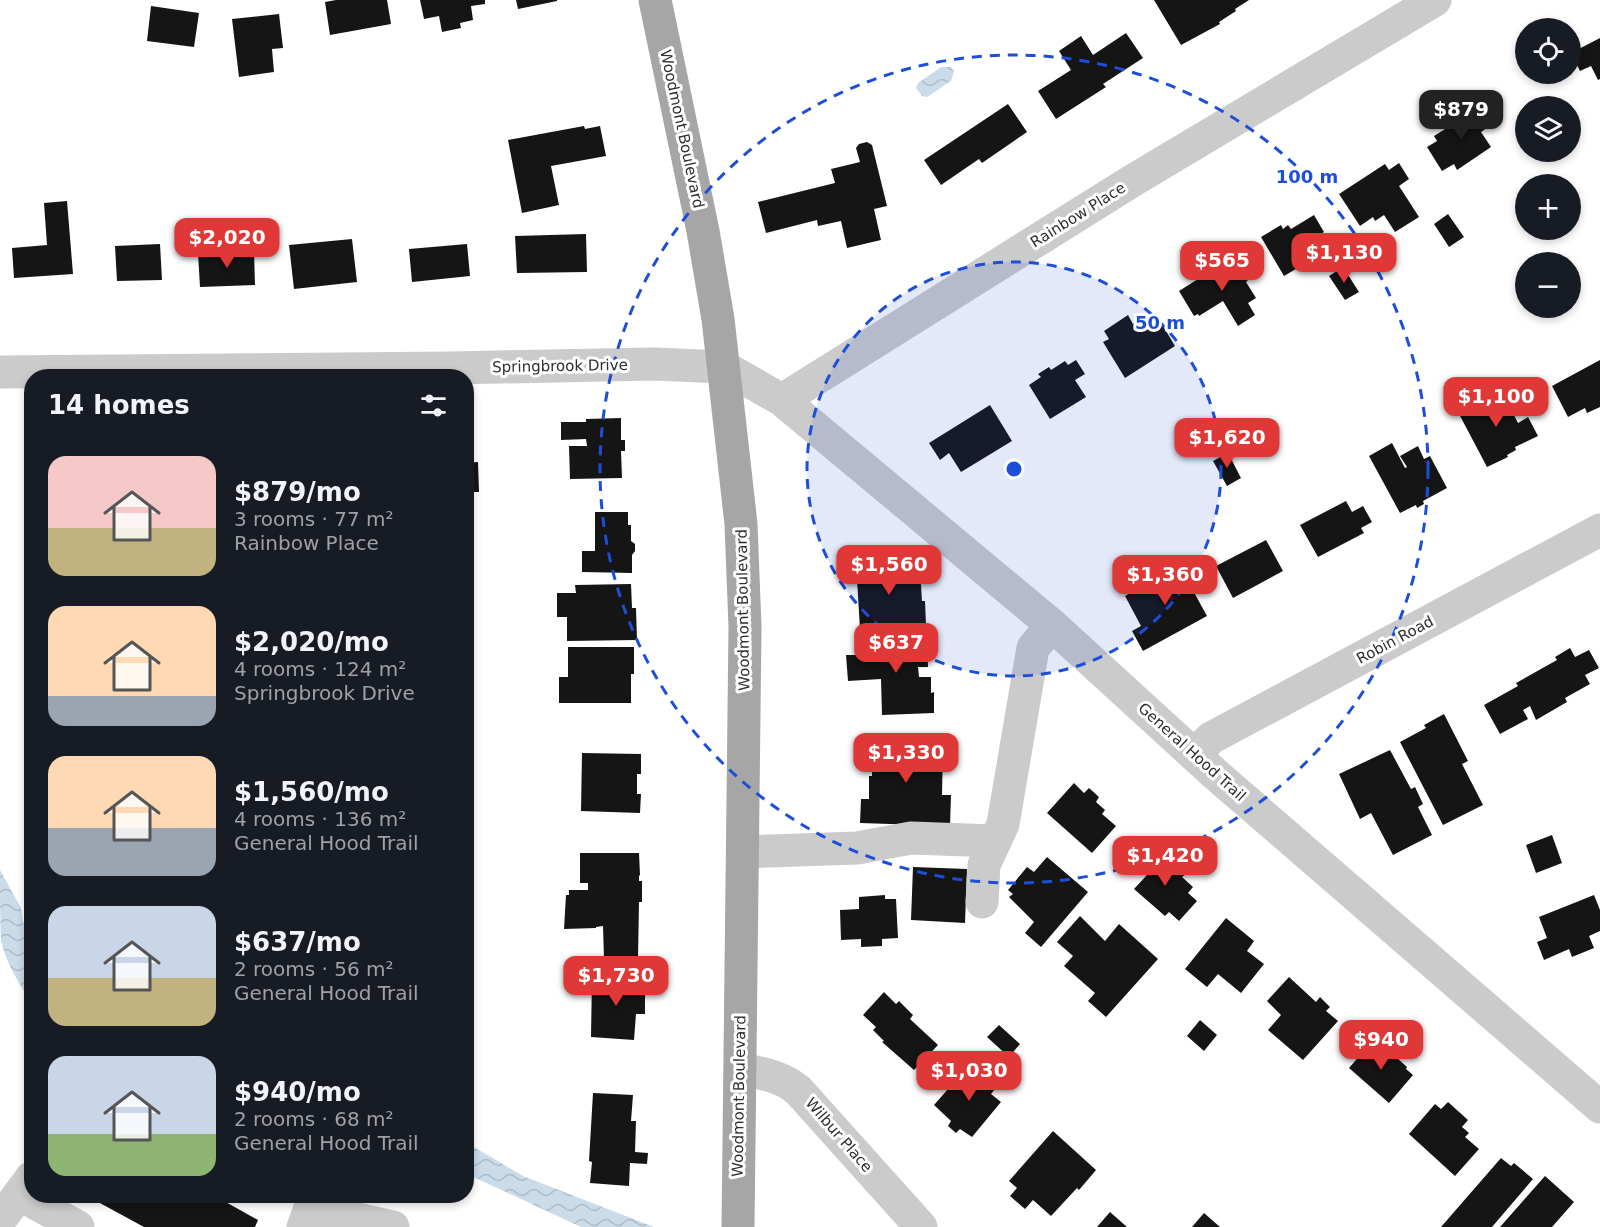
<!DOCTYPE html>
<html lang="en">
<head>
<meta charset="utf-8">
<style>
  :root { --surface:#171b24; --page:#242831; --text:#f1f3f6; --muted:#9ea1a6; --accent:#df3837 }
  body { margin:0; font-family:"DejaVu Sans",sans-serif; background:var(--page); color:var(--text); height:100vh; display:flex; flex-direction:column; font-size:22px; white-space:nowrap }
  * { box-sizing:border-box; margin:0 }
  p { font-size:20px; color:var(--muted) }
  .icon { flex:none; width:33px; height:33px; fill:none; stroke:currentColor; stroke-width:2; stroke-linecap:round; stroke-linejoin:round }
  .map { position:relative; flex:1; overflow:hidden }
  .panel { position:absolute; left:24px; top:369px; width:450px; height:834px; display:flex; flex-direction:column; background:var(--surface); border-radius:24px; box-shadow:0 3px 9px #0003 }
  .panel>* { flex:none }
  .tools { position:absolute; left:1515px; top:18px; display:grid; gap:12px }
  .tools a { display:grid; place-items:center; width:66px; height:66px; border-radius:50%; background:var(--surface); box-shadow:0 3px 9px #0003; font-size:30px }
  .price { position:absolute; translate:-50% -51px; padding:0 14px; border-radius:12px; background:var(--accent); color:#fff; font-size:20px; line-height:39px; filter:drop-shadow(0 2px 3px #0008) }
  .price::after { content:''; position:absolute; left:50%; top:36px; width:18px; height:14px; margin-left:-9px; background:inherit; clip-path:polygon(0 0,100% 0,50% 100%) }
  .price.current { background:#222; color:#fff }
  ul { padding:0; list-style:none }
  li { display:flex; align-items:center; gap:18px; height:150px; padding:0 24px }
  li span { display:grid; place-items:center; flex:none; width:168px; height:120px; border-radius:18px; color:#555 }
  li>.icon { margin-inline-start:auto }
  span .icon { width:72px; height:72px; fill:#fffc; stroke-width:1 }
  li b { font-size:26px }
  h2 { display:flex; justify-content:space-between; align-items:center; height:72px; padding:0 24px; font-size:26px }
  .map>svg:first-child { display:block }
</style>
</head>
<body>
<div class="map">
<svg width="1600" height="1227" viewBox="0 0 1600 1227">
  <defs>
    <pattern id="water-waves" width="16" height="10" patternUnits="userSpaceOnUse" patternTransform="scale(1.5)"><rect width="16" height="10" fill="#cadbea"/><path d="M0 5q4-4 8 0t8 0" fill="none" stroke="#aebcc9"/></pattern>
  </defs>
  <rect width="100%" height="100%" fill="#fff"/>
  <path fill="url(#water-waves)" d="M941,67h10l3,4 -3,10 -24,16 -5,-1 -6,-8 2,-5z
    M0,870l21,38 4,24 6,19v52c-11,-19 -26,-41 -30,-63 -1,-19 -1,-50 -1,-70z
    M467,1143l56,33 131,51h-73l-114,-53z"/>
  <path fill="#151515" d="M336,0h51l4,24 -61,11 -5,-33z
    M420,0h65v4l-14,2 2,14 -13,3 1,5 -19,4 -3,-16 -15,3z
    M516,0h41v1l-39,8z
    M1154,0h95l-14,9 1,2 -17,11 1,2 -39,21z
    M151,6l48,7 -5,34 -47,-6z
    M279,14l4,34 -11,1 2,23 -35,5 -7,-58z
    M1126,33l17,25 -40,26 3,3 -50,32 -18,-28 33,-21 -12,-19 22,-15 12,19z
    M1600,38v41l-2,1 -7,-14 -11,5 -9,-18z
    M1008,104l19,28 -45,31 -3,-4 -38,26 -17,-25z
    M1479,107l12,18 -10,7 10,15 -34,23 -3,-6 -12,7 -15,-24 10,-6 -3,-5 16,-10 -2,-4 8,-5 3,4z
    M584,126l1,3 15,-3 6,30 -55,10 8,39 -37,8 -14,-73z
    M867,142l5,3 15,61 -13,3 7,31 -34,8 -6,-27 -23,5 -1,-6 -51,13 -8,-31 77,-19 -4,-14 29,-7 -4,-14 3,-4z
    M1399,163l10,16 -10,7 20,31 -24,15 -11,-17 -9,6 -2,-4 -13,9 -21,-32 46,-30 4,6z
    M67,201l6,73 -59,4 -2,-30 35,-3 -3,-42z
    M1448,214l16,23 -15,10 -15,-23z
    M1314,215l10,17 -8,5 9,15 -41,24 -23,-39 20,-12 2,4 5,-4 3,4z
    M586,234l1,38 -70,1 -2,-37z
    M352,239l5,43 -63,7 -5,-44z
    M160,244l2,36 -45,1 -2,-35z
    M467,244l3,32 -58,6 -3,-33z
    M254,251l1,34 -55,2 -2,-34z
    M1239,261l10,18 -3,3 10,16 -8,5 7,12 -17,11 -15,-25 -24,15 -1,-2 -4,2 -15,-25 46,-29 3,5z
    M1343,267l16,25 -14,8 -16,-24z
    M1128,315l5,9 6,-3 3,4 15,-9 18,30 -50,32 -22,-36 6,-3 -5,-8z
    M1076,360l9,14 -10,6 11,17 -36,22 -21,-34 12,-8 -3,-3 11,-7 2,3 14,-9 3,4z
    M1600,360v47l-13,6 -2,-5 -17,9 -16,-31z
    M1501,390l17,33 10,-6 10,19 -23,11 1,3 -9,5 1,2 -21,10 -29,-55z
    M990,405l22,36 -51,31 -12,-19 -9,7 -11,-17z
    M621,418v22h4v11h-4l1,27 -52,1 -1,-33h18l-1,-7 -25,1v-18h25v-3z
    M1392,443l13,25 2,-1 -7,-11 18,-10 6,13 6,-3 17,32 -24,13 1,3 -7,4 -1,-3 -16,8 -31,-57z
    M1228,453l13,25 -14,8 -14,-25z
    M478,462l1,30h-13v-29z
    M1346,501l6,11 11,-6 9,16 -11,6 3,5 -46,24 -18,-32z
    M595,512h33v13h3v16l4,3v7l-3,4v18l-50,-1v-21h13z
    M1266,540l17,31 -50,27 -17,-32z
    M1174,556l33,60 -64,35 -11,-20 9,-5 -16,-30 38,-21 -6,-10z
    M898,562l11,4 8,8 4,11 1,16h3l1,24 -66,4 -4,-66z
    M631,584l1,24h4l1,32 -70,1v-24h-10v-24h19l-1,-8z
    M927,637l1,30h-10l1,10h12v16l3,-1v21l-52,2 -1,-36 -33,2 -2,-26h18l-1,-15z
    M568,647h66v27h-3v29h-72v-26h9z
    M1570,648l5,9 14,-7 10,18 -14,7 5,9 -25,14 2,4 -31,18 -6,-14 -7,4 5,9 -28,15 -16,-29 34,-19 -2,-3 41,-23 -2,-3z
    M1444,714l24,47 -6,3 21,41 -40,20 -43,-83 26,-14 -2,-3z
    M873,737l64,1v11h6l-1,46h9l-1,31 -90,-3 1,-24h8v-23h3z
    M1390,750l21,39 4,-2 8,17 -5,3 14,28 -39,20 -22,-42 -11,6 -21,-45z
    M582,753l59,1v20h-4v20h4l-1,19 -59,-2z
    M1074,783l10,10 5,-5 10,9 -3,5 9,8 -3,4 14,12 -24,27 -45,-40z
    M1552,835l10,28 -26,10 -10,-28z
    M1153,851l20,17 3,-3 10,9 -4,3 11,10 -5,6 9,8 -18,20 -10,-9 -4,4 -31,-27 13,-14 -9,-7z
    M580,853h59l1,22 -1,1v5h3v21h-3l-1,56 -34,1 -1,-33 -7,1v1l-32,1 2,-34h3v-5h19v-7h-8z
    M1047,857l41,35 -47,55 -16,-14 9,-11 -25,-25 4,-3 -5,-4 19,-23 7,5z
    M913,867l54,2 -2,54 -54,-3z
    M885,895v4h11l2,39 -16,1v7l-21,1v-8l-20,1 -1,-30 19,-1v-12z
    M1594,895l6,15v21l-11,5 5,12 -22,9 -3,-8 -25,11 -7,-18 10,-4 -8,-21z
    M1080,916l25,25 14,-17 39,35 -52,58 -18,-16 7,-8 -31,-27 9,-10 -16,-14z
    M1226,918l28,23 -7,10 17,13 -23,29 -23,-19 -11,13 -22,-18z
    M614,974l22,1v15h9v24h-9l-2,26 -43,-3 1,-60 22,-1z
    M1289,977l27,25 4,-5 10,10 -4,4 12,10 -35,39 -35,-30 13,-15 -14,-14z
    M884,992l12,12 3,-3 14,14 -3,4 28,26 -24,25 -32,-28 2,-1 -11,-11 3,-3 -13,-12z
    M1200,1020l17,15 -13,16 -17,-15z
    M999,1025l21,19 -11,13 -22,-20z
    M1375,1038l32,29 -1,2 7,6 -24,28 -40,-35z
    M979,1067l20,17 -8,10 10,8 -29,35 -12,-8 -4,4 -8,-7 3,-5 -17,-16 29,-33 7,6z
    M593,1093l40,2 -2,26h5l-1,31 13,1 -1,11 -17,-1 -1,23 -39,-3 2,-21 -3,-1z
    M1448,1102l20,18 -6,7 7,6 -4,4 14,12 -24,27 -46,-42 26,-30 6,5z
    M1053,1131l43,39 -17,20 -2,-2 -26,28 -18,-16 -8,9 -15,-13 7,-8 -8,-7z
    M1501,1158l10,8 3,-3 19,16 -41,48h-51z
    M1545,1176l29,26 -22,25h-52z
    M87,1196h128l43,24 -3,7h-111z
    M1110,1212l17,15h-30z
    M1204,1213l16,14h-28z"/>
  <g fill="none" stroke-linecap="round" stroke-linejoin="round">
    <path stroke="#cbcbcb" stroke-width="33" d="M0,372l451,-4 203,-4 70,3 58,33 350,-219 303,-181
      M782,400l270,225 162,148 386,334
      M1194,755l17,-17 389,-208
      M743,852l114,-4 54,-10 84,3
      M982,902l2,-37 19,-41 30,-176 19,-23
      M740,1069c21,4 41,7 58,21l123,137
      M19,1194l59,33
      M0,1220l31,-42
      M303,1227l7,-19 83,19"/>
    <path stroke="#a6a6a6" stroke-width="33" d="M655,0l48,231 15,88 23,205 4,103 -7,600"/>
  </g>
  <circle cx="1014" cy="469" r="207" fill="#1d4ed8" fill-opacity=".12"/>
  <g fill="none" stroke="#1d4ed8" stroke-width="3" stroke-dasharray="10 8">
    <circle cx="1014" cy="469" r="207"/>
    <circle cx="1014" cy="469" r="414"/>
  </g>
  <g text-anchor="middle" stroke-width="6" stroke-linejoin="round" paint-order="stroke">
    <g font-size="15" fill="#2e2e2e" stroke="#fff">
      <text transform="translate(682 129) rotate(78)" y="5">Woodmont Boulevard</text>
      <text transform="translate(1078 215) rotate(-32)" y="5">Rainbow Place</text>
      <text transform="translate(560 366) rotate(-1)" y="5">Springbrook Drive</text>
      <text transform="translate(743 610) rotate(-91)" y="5">Woodmont Boulevard</text>
      <text transform="translate(1395 640) rotate(-28)" y="5">Robin Road</text>
      <text transform="translate(1192 752) rotate(42)" y="5">General Hood Trail</text>
      <text transform="translate(739 1096) rotate(-89)" y="5">Woodmont Boulevard</text>
      <text transform="translate(839 1135) rotate(49)" y="5">Wilbur Place</text>
    </g>
  </g>
  <circle cx="1014" cy="469" r="9" fill="#1d4ed8" stroke="#fff" stroke-width="3"/>
  <g font-size="18" text-anchor="middle" font-weight="bold" fill="#1d4ed8" stroke="#fff" stroke-width="6" stroke-linejoin="round" paint-order="stroke">
    <text x="1307" y="183">100 m</text>
    <text x="1160" y="329">50 m</text>
  </g>
</svg>
<div class="tools">
<a><svg class="icon" aria-label="locate" viewBox="0 0 24 24"><circle cx="12" cy="12" r="6"/><path d="M12 2v4M12 18v4M2 12h4M18 12h4"/></svg></a>
<a><svg class="icon" aria-label="layers" viewBox="0 0 24 24"><path d="M12 4l9 5-9 5-9-5zM3 14l9 5 9-5"/></svg></a>
<a>+</a>
<a>−</a>
</div>
<b class="price current" style="left:1461px;top:141px">$879</b>
<b class="price" style="left:227px;top:269px">$2,020</b>
<b class="price" style="left:1344px;top:284px">$1,130</b>
<b class="price" style="left:1222px;top:292px">$565</b>
<b class="price" style="left:1496px;top:428px">$1,100</b>
<b class="price" style="left:1227px;top:469px">$1,620</b>
<b class="price" style="left:889px;top:596px">$1,560</b>
<b class="price" style="left:1165px;top:606px">$1,360</b>
<b class="price" style="left:896px;top:674px">$637</b>
<b class="price" style="left:906px;top:784px">$1,330</b>
<b class="price" style="left:1165px;top:887px">$1,420</b>
<b class="price" style="left:616px;top:1007px">$1,730</b>
<b class="price" style="left:1381px;top:1071px">$940</b>
<b class="price" style="left:969px;top:1102px">$1,030</b>
<section class="panel">
<h2>14 homes<svg class="icon" aria-label="filters" viewBox="0 0 24 24"><path d="M4 7h16M4 17h16"/><circle cx="9" cy="7" r="2"/><circle cx="15" cy="17" r="2"/></svg></h2>
<ul>
<li><span style="background:linear-gradient(#f6c9c9 60%,#c2b280 0)"><svg class="icon" aria-label="home" viewBox="0 0 24 24"><path d="M3 11l9-7 9 7M6 9v11h12V9"/></svg></span><div><b>$879/mo</b><p>3 rooms · 77 m²</p><p>Rainbow Place</p></div></li>
<li><span style="background:linear-gradient(#ffd9b3 75%,#9aa5b1 0)"><svg class="icon" aria-label="home" viewBox="0 0 24 24"><path d="M3 11l9-7 9 7M6 9v11h12V9"/></svg></span><div><b>$2,020/mo</b><p>4 rooms · 124 m²</p><p>Springbrook Drive</p></div></li>
<li><span style="background:linear-gradient(#ffd9b3 60%,#9aa5b1 0)"><svg class="icon" aria-label="home" viewBox="0 0 24 24"><path d="M3 11l9-7 9 7M6 9v11h12V9"/></svg></span><div><b>$1,560/mo</b><p>4 rooms · 136 m²</p><p>General Hood Trail</p></div></li>
<li><span style="background:linear-gradient(#c9d6e8 60%,#c2b280 0)"><svg class="icon" aria-label="home" viewBox="0 0 24 24"><path d="M3 11l9-7 9 7M6 9v11h12V9"/></svg></span><div><b>$637/mo</b><p>2 rooms · 56 m²</p><p>General Hood Trail</p></div></li>
<li><span style="background:linear-gradient(#c9d6e8 65%,#8fb573 0)"><svg class="icon" aria-label="home" viewBox="0 0 24 24"><path d="M3 11l9-7 9 7M6 9v11h12V9"/></svg></span><div><b>$940/mo</b><p>2 rooms · 68 m²</p><p>General Hood Trail</p></div></li>
</ul>
</section>
</div>
</body>
</html>
